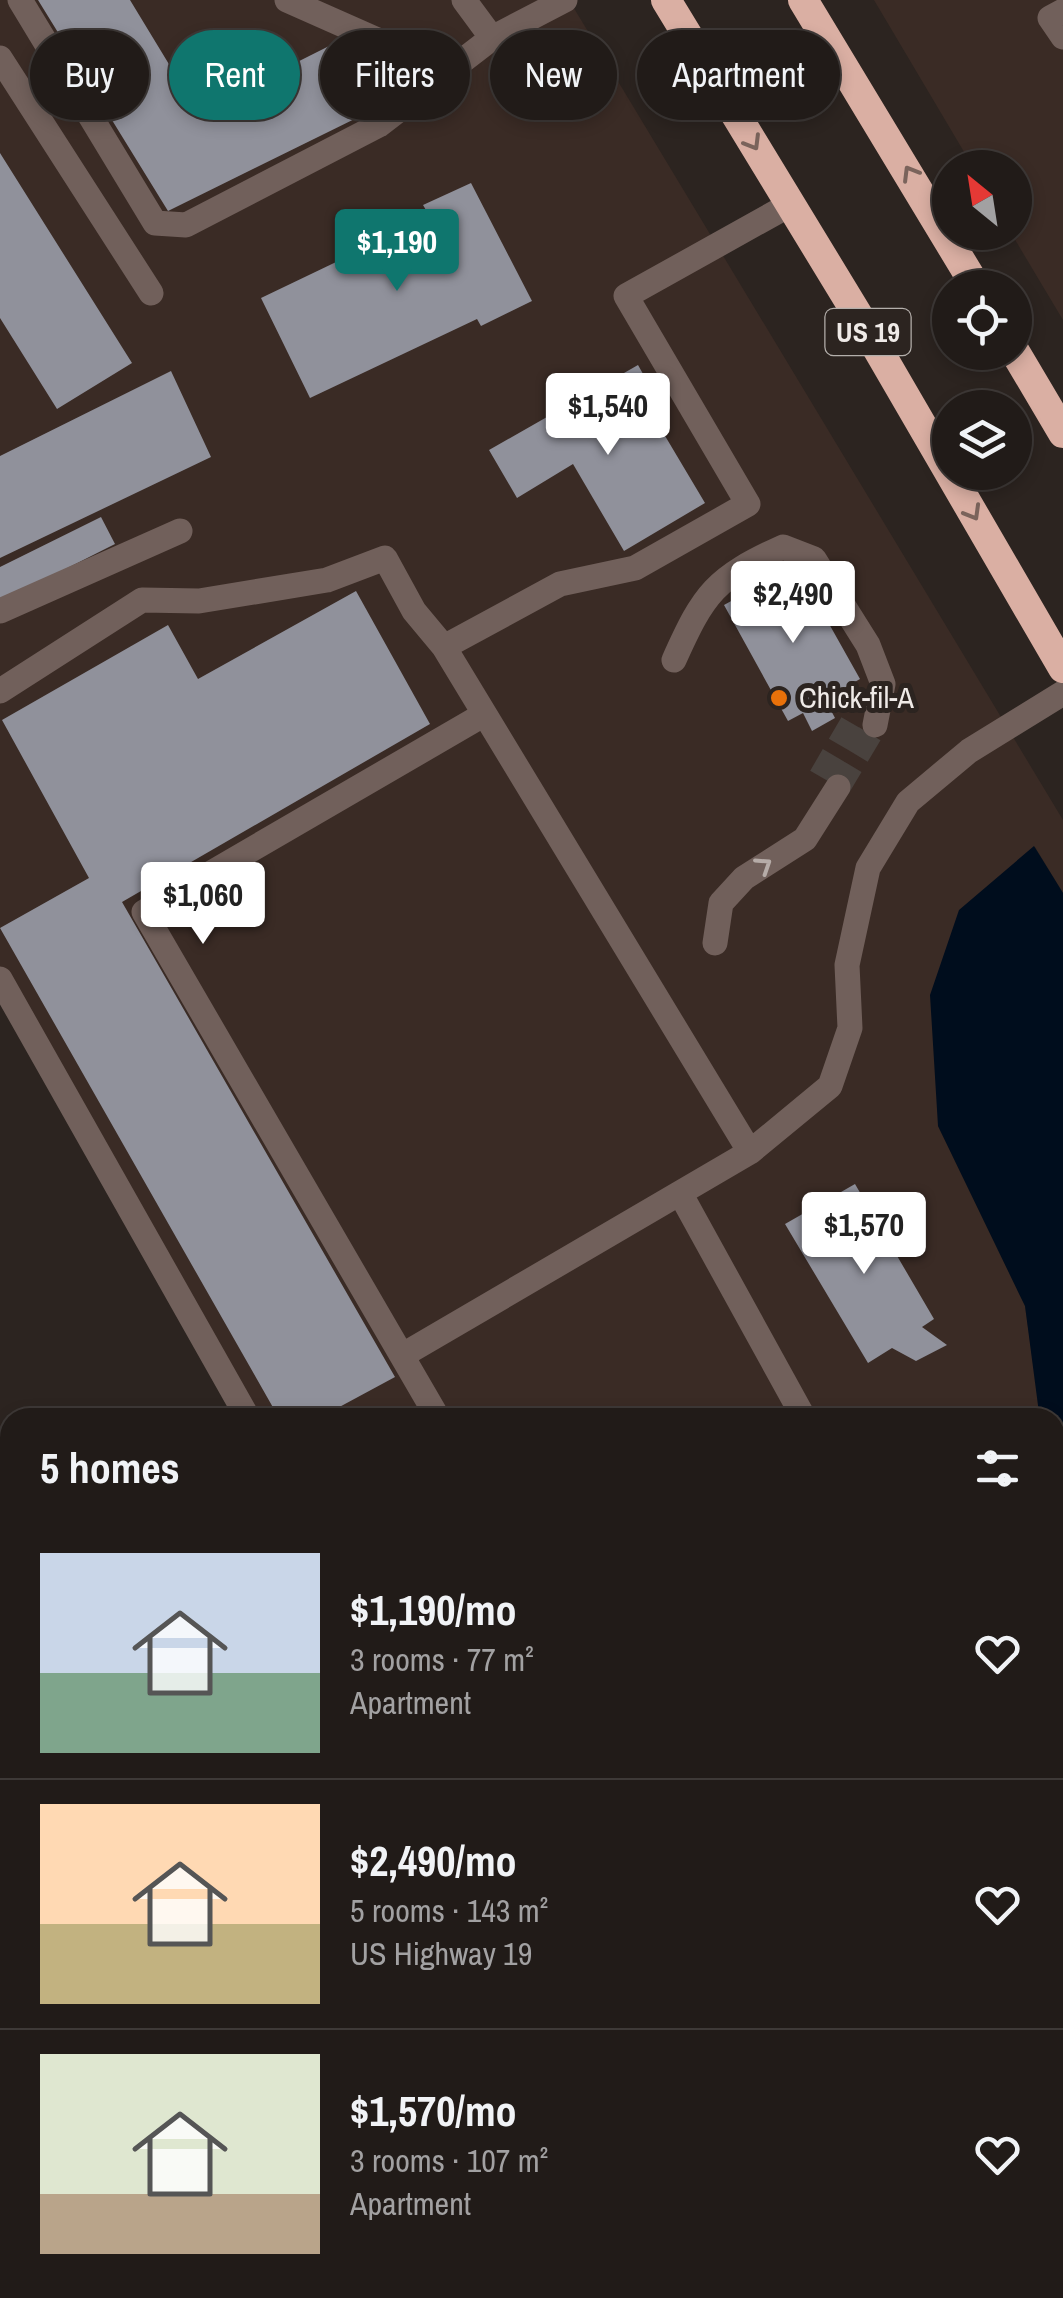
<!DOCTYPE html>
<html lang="en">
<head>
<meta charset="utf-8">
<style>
  :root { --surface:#211b18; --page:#2d2825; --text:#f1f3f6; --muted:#a2a1a2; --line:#3e3937; --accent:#0f766e }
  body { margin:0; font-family:"Archivo Narrow",sans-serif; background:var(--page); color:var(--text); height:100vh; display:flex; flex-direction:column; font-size:38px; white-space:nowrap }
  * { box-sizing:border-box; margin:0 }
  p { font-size:32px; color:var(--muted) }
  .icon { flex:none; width:55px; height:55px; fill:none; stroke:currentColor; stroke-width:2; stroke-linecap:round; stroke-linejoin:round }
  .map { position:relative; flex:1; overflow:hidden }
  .side { position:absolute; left:0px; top:1408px; width:1065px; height:892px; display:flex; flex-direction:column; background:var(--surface); border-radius:30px 30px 0 0; box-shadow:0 5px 15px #0003,0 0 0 2px var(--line) }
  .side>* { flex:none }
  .guide { position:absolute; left:30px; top:30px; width:1005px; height:90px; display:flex; gap:20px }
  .needle { width:65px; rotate:330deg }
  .controls { position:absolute; left:932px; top:150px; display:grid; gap:20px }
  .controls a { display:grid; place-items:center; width:100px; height:100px; border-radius:50%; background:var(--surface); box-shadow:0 5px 15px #0003,0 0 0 2px var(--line); font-size:50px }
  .price { position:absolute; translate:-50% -85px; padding:0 22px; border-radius:10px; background:#fff; color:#222; font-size:32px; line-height:65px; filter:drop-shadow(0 2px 5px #0008) }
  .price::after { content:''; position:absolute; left:50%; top:60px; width:30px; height:22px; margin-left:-15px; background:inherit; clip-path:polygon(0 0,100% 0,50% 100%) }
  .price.active { background:var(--accent); color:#fff }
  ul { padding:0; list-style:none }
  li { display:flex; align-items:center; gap:30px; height:250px; padding:0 40px }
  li+li { border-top:2px solid var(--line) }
  li span { display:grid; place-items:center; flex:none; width:280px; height:200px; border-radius:0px; color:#555 }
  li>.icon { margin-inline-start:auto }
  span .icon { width:120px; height:120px; fill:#fffc; stroke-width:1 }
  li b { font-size:42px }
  h2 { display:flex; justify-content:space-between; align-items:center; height:120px; padding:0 40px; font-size:42px }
  .pill { padding:0 35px; border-radius:45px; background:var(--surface); box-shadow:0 5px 15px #0003,0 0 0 2px var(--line); font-size:35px; line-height:90px }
  .pill.active { background:var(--accent); color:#fff }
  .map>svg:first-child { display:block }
</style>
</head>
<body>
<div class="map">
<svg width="1063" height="2298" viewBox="0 0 1063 2298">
  <rect width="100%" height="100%" fill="#2c2420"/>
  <path fill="#3a2b25" d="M0,0h569l494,820v73l-28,-46 -97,279 87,180 16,111h-804l-237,-424z
    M874,0h189v320l-52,-87 4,-1v-64l-42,-1z
    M1063,1449v849h-501l-5,-8h498v-837z"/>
  <path fill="#000d1d" d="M1034,846l29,47v556l-8,4v-35l-14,-1 -2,-4 -14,-107 -87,-180 -8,-131 29,-85z"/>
  <path fill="#90919b" d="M38,0h92l68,112 149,-75 36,68 -215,106z
    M0,153l132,210 -75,46 -57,-91z
    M471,183l61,118 -51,25 -4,-7 -167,79 -49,-100 169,-81 -7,-12z
    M638,365l22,39 -11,5 56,94 -81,48 -51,-87 -56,34 -28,-48z
    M171,371l40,86 -211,101v-102z
    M101,517l14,27 -115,58v-35z
    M796,565l64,114 -35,20 10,19 -23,13 -9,-18 -15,8 -64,-116z
    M356,591l74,133 -308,178 273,475 -76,41h-40l-279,-490 89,-50 -87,-158 166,-95 30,54z
    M855,1184l79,135 -12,8 25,18 -31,16 -24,-13 -24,15 -83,-139z
    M4,1553l6,12v80l-10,5v-95z
    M0,1958l10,19v37l-10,5z
    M1063,2171v31l-8,-14v-12z
    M793,2290h72l-15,8h-53z"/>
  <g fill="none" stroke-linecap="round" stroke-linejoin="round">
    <path stroke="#49423e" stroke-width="25" stroke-dasharray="25 12" stroke-linecap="butt" d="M821,777l35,-60
      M838,787l37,-62"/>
    <path stroke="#71605b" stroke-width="25" d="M20,0l135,223 31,2 193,-100 113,-87 73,-38
      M287,0l158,70
      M464,0l28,38
      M1063,11l-13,7 13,19
      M0,58l151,235
      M0,611l180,-80
      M674,660c30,-67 41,-82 109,-113l31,12 54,86 15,39 -8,41
      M0,691l142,-91 57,1 128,-21 58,-22 29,53 30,36
      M715,943l6,-40 23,-25 61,-39 33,-52
      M0,979l248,439
      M750,1152l-306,-505 116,-63 75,-16 113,-64 -122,-208 165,-92
      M680,1193l124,225
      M403,1355l347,-203 80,-66 20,-58 -3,-63 21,-97 40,-66 61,-51 94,-58
      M438,1418l-294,-506 339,-197
      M1055,1853l8,15
      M1055,1983l8,-5
      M1055,2096l8,-5
      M0,2205l10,-5
      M1055,2223l8,-4
      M600,2290l12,8
      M46,2298l15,-8
      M930,2298l14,-8"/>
    <path stroke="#daafa3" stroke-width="30" d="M666,0l193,317 204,351
      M803,0l174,288
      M1015,352l48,81"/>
  </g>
  <defs><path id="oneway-chevron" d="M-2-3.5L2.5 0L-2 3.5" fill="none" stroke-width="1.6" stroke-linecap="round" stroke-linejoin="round" transform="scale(2.5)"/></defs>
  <g stroke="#7a635b">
    <use href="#oneway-chevron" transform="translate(753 143) rotate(59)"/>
    <use href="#oneway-chevron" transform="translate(910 173) rotate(-121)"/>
    <use href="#oneway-chevron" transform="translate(973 513) rotate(60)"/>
  </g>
  <use stroke="#b6aca8" href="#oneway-chevron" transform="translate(764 865) rotate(-33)"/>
  <circle fill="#e8710a" stroke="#2c2420" stroke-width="4" cx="779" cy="698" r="10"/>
  <g text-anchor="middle" stroke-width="10" stroke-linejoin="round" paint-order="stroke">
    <rect fill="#2c2420" stroke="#b4afab" stroke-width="2.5" x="825.5" y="309" width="85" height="46" rx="8"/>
    <g font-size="28" font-weight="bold" fill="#efeae7">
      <text x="868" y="342">US 19</text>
    </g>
    <g font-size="30" fill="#efeae7" stroke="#2c2420" text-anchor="start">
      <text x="799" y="708">Chick-fil-A</text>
    </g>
  </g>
</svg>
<div class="controls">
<a><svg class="needle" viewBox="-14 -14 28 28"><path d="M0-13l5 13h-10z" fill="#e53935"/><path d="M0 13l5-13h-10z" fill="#a2a1a2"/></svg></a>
<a><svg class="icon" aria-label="locate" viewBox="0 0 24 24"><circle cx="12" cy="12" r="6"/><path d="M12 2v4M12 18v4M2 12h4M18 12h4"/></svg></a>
<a><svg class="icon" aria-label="layers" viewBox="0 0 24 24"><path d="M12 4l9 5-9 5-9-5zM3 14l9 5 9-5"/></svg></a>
</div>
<b class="price active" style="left:397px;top:294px">$1,190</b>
<b class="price" style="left:608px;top:458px">$1,540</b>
<b class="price" style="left:793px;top:646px">$2,490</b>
<b class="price" style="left:203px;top:947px">$1,060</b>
<b class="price" style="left:864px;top:1277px">$1,570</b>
<div class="guide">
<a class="pill">Buy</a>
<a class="pill active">Rent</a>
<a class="pill">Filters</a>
<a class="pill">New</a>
<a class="pill">Apartment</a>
</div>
<section class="side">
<h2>5 homes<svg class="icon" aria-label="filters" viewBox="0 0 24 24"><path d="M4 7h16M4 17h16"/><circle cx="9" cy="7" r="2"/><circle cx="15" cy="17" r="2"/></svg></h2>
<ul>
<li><span style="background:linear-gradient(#c9d6e8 60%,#7fa58c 0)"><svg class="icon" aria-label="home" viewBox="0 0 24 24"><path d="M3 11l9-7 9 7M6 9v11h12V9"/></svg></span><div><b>$1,190/mo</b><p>3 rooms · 77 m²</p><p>Apartment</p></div><svg class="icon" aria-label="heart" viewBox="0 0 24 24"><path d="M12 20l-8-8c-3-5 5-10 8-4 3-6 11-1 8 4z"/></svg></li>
<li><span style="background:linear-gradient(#ffd9b3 60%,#c2b280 0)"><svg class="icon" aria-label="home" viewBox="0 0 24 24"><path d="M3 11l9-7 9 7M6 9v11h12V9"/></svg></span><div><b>$2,490/mo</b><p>5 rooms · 143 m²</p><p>US Highway 19</p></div><svg class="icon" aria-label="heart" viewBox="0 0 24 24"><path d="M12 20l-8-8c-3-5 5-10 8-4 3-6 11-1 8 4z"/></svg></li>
<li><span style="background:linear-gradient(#dfe7d0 70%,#b9a48a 0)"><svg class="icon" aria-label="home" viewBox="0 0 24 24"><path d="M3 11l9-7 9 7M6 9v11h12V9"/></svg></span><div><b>$1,570/mo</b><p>3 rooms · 107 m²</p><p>Apartment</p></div><svg class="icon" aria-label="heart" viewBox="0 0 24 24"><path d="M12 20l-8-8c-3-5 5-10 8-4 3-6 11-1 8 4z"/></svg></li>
</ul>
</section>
</div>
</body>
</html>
